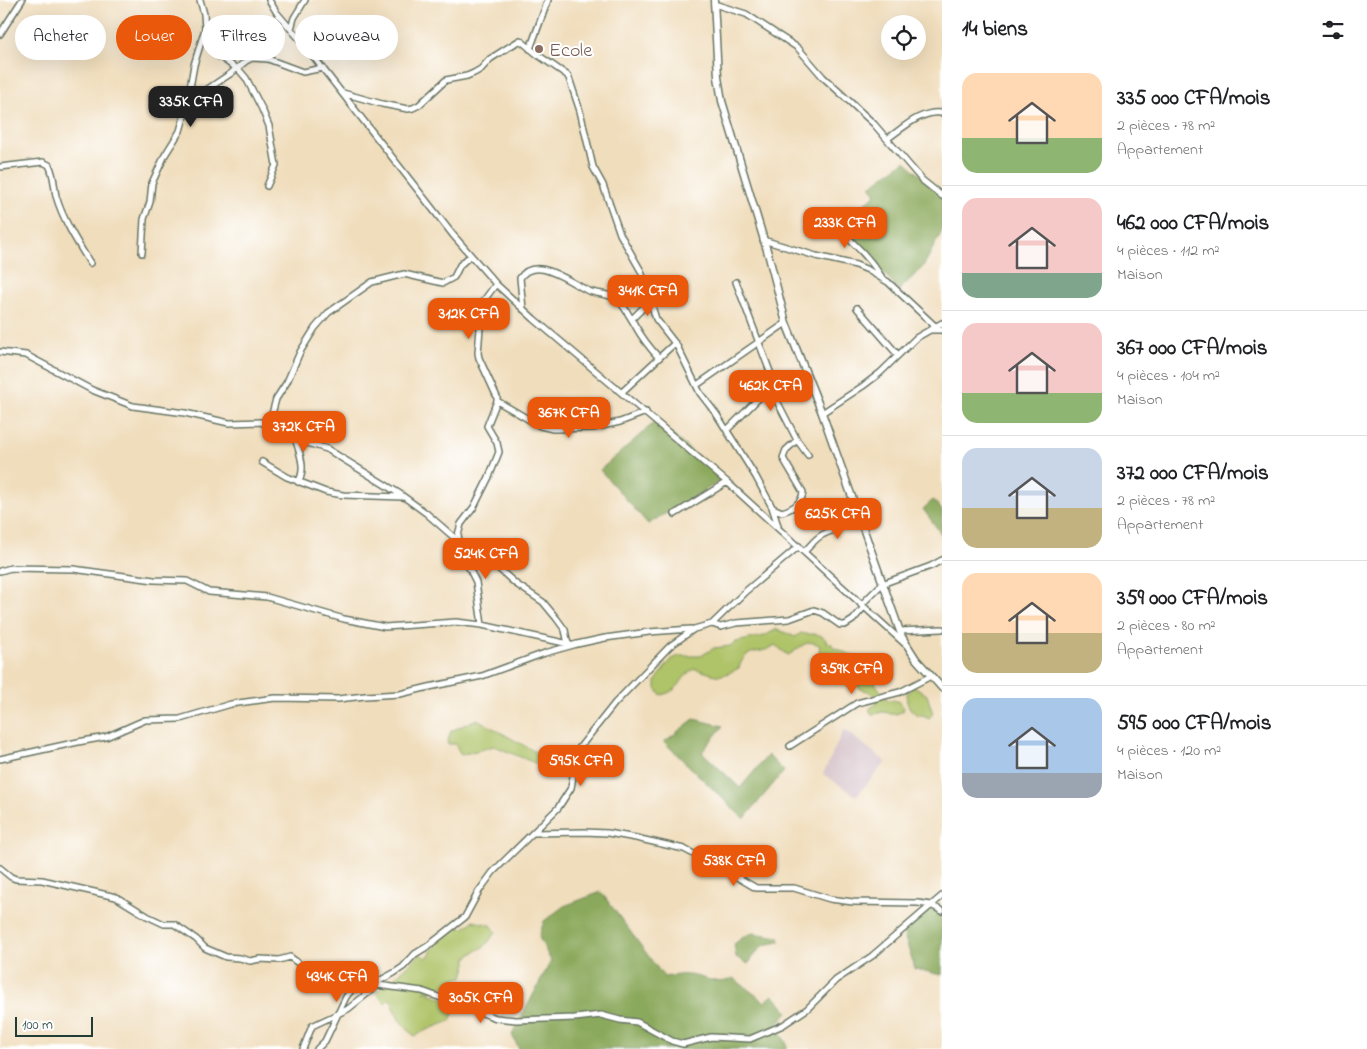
<!DOCTYPE html>
<html lang="fr">
<head>
<meta charset="utf-8">
<style>
  :root { --surface:#fff; --page:#f6f6f6; --text:#202124; --muted:#757577; --line:#e0e0e0; --accent:#ea580c }
  body { margin:0; font-family:"Indie Flower",sans-serif; background:var(--page); color:var(--text); height:100vh; display:flex; flex-direction:column; font-size:19px; white-space:nowrap }
  * { box-sizing:border-box; margin:0 }
  p { font-size:16px; color:var(--muted) }
  .icon { flex:none; width:28px; height:28px; fill:none; stroke:currentColor; stroke-width:2; stroke-linecap:round; stroke-linejoin:round }
  .map { position:relative; flex:1; overflow:hidden }
  .panel { display:flex; flex-direction:column; background:var(--surface); width:425px }
  .panel>* { flex:none }
  .banner { position:absolute; left:15px; top:15px; width:475px; height:45px; display:flex; gap:10px }
  .buttons { position:absolute; left:881px; top:15px; display:grid; gap:10px }
  .buttons a { display:grid; place-items:center; width:45px; height:45px; border-radius:50%; background:var(--surface); box-shadow:0 5px 20px #0002; font-size:25px }
  .scale { position:absolute; left:15px; bottom:12px; width:78px; box-sizing:border-box; padding-left:5px; border:2px solid #1f3d34; border-top:0; font-size:14px; line-height:18px; white-space:nowrap; color:#1f3d34; -webkit-text-stroke:4px #fff; paint-order:stroke }
  .price { position:absolute; translate:-50% -42px; padding:0 11px; border-radius:10px; background:var(--accent); color:#fff; font-size:16px; line-height:32px; filter:drop-shadow(0 1px 2px #0008) }
  .price::after { content:''; position:absolute; left:50%; top:30px; width:15px; height:11px; margin-left:-8px; background:inherit; clip-path:polygon(0 0,100% 0,50% 100%) }
  .price.active { background:#222; color:#fff }
  ul { padding:0; list-style:none }
  li { display:flex; align-items:center; gap:15px; height:125px; padding:0 20px }
  li+li { border-top:1px solid var(--line) }
  li span { display:grid; place-items:center; flex:none; width:140px; height:100px; border-radius:15px; color:#555 }
  li>.icon { margin-inline-start:auto }
  span .icon { width:60px; height:60px; fill:#fffc; stroke-width:1 }
  li b { font-size:21px }
  h2 { display:flex; justify-content:space-between; align-items:center; height:60px; padding:0 20px; font-size:21px }
  .pill { padding:0 18px; border-radius:22px; background:var(--surface); box-shadow:0 5px 20px #0002; font-size:18px; line-height:45px }
  .pill.active { background:var(--accent); color:#fff }
  main { display:flex; flex:1; min-height:0 }
  .map>svg:first-child { display:block }
</style>
</head>
<body>
<main>
<div class="map">
<svg width="942" height="1049" viewBox="0 0 942 1049">
  <rect width="100%" height="100%" fill="#fff"/>
  <filter id="ink" filterUnits="userSpaceOnUse"><feTurbulence type="fractalNoise" baseFrequency=".02" numOctaves="2"/><feDisplacementMap in="SourceGraphic" scale="10" xChannelSelector="R" yChannelSelector="G"/><feConvolveMatrix kernelMatrix="1 2 1 2 8 2 1 2 1" color-interpolation-filters="sRGB"/></filter>
  <filter id="wash" filterUnits="userSpaceOnUse"><feTurbulence type="fractalNoise" baseFrequency=".0096" numOctaves="4" result="noise"/><feDisplacementMap in="SourceGraphic" scale="20" xChannelSelector="R" yChannelSelector="G"/><feGaussianBlur stdDeviation="1.12" result="paint"/><feColorMatrix in="noise" values="0 0 0 0 0 0 0 0 0 0 0 0 0 0 0 0 0 1.4 0 .05"/><feComposite in="paint" operator="in"/></filter>
  <g filter="url(#wash)">
    <rect width="100%" height="100%" fill="#f0ddbc"/>
    <path fill="#d2bec5" d="M844,729l42,33 -30,34 -33,-22z"/>
    <path fill="#afc368" stroke="#67804e" d="M777,629l18,8 6,-4c10,3 20,-3 27,10h3l2,4c9,3 15,8 25,9 11,14 18,32 30,44 9,0 12,1 16,8l-1,3c-13,7 -11,1 -21,1 -3,1 -6,2 -10,2l-2,-2v-4l7,-4 -1,-7 -8,-6 -8,-2 -8,-11 -5,-11 -5,-2 -5,-7h-3l-10,4 -5,-11 1,-5c-13,-10 -21,4 -32,9l-13,-10c-16,12 -29,0 -36,23 -23,12 -20,7 -44,1 -17,8 -11,21 -34,26l-5,-6v-8l10,-15 6,-7 7,-3h22l13,-8 16,-2 6,-4 28,-6z
      M914,686l13,9 6,19 -4,4 -6,-3h-5c-8,-5 -13,-11 -11,-21z
      M477,719l62,35 1,2 -3,8 -43,-18 -33,9 -6,-11h-8l4,-13z
      M473,921l18,4 5,7 -10,13 -19,12v6l-4,14 -13,2 -1,5 -13,6 -12,1 33,13 -7,17 -28,11 -7,5 -15,-16 -8,-15 2,-3 -5,-4 -4,4 -9,-10 24,-20 18,-17 3,-2 4,4 5,-3c2,-13 19,-21 30,-29l3,3z"/>
    <path fill="#8ba95c" stroke="#557348" d="M905,161l37,34v36l-19,36 -24,23 -60,-65 37,-31 -6,-8z
      M656,421l68,58 -76,45 -48,-54z
      M933,500l9,10v25l-19,-26z
      M694,719l29,7 -21,26 38,36 28,-33 16,16 -40,48 -80,-77z
      M601,892l63,85c8,-1 16,-3 24,-2 15,1 32,12 45,3l32,24 8,-7 15,17 -13,14 11,16 1,7h-268l-7,-14 39,-74 -12,-24 5,-16 20,-15z
      M931,905l11,6v64l-27,-6 -13,-40z
      M753,933l26,4 1,5 -17,3 -15,19 -12,-7 -2,-13 11,-8z"/>
  </g>
  <g filter="url(#ink)">
    <g fill="none" stroke-linecap="round" stroke-linejoin="round">
      <defs>
        <path id="minor" d="M269,0l8,13 25,29 151,193 43,49 38,35 193,163 178,162
          M714,4l32,10 52,34 25,29 51,47 48,56 20,16
          M291,29l3,-11 11,-18
          M0,34l22,-34
          M203,35l14,20 23,16 6,7 16,31 7,17 7,39 -9,21
          M530,49l18,-49
          M343,93l39,11 26,5 5,-1 6,-3 27,-25 21,-4 7,-3 7,-4 9,-10 30,-19 18,15 29,20 2,3 11,33 13,56 10,18 17,49 21,37 15,48 21,27 23,47 17,22 39,62 16,30 6,19
          M187,106l13,-12 30,-20 16,-13 6,-3 16,1 35,13 20,-4
          M887,139c16,-11 34,-29 55,-26
          M0,167l43,-5 6,3c5,9 5,21 7,31 7,24 21,46 34,67
          M818,213c24,19 46,37 63,63
          M763,240l53,16 40,9 12,5 20,12 48,45
          M142,253l2,-34 6,-17 2,-19 13,-28 15,-24 6,-21 8,-45 11,-36 -1,-15 -4,-14
          M736,282l36,95
          M857,308l41,47
          M523,309l-3,-31c16,-24 50,5 69,13 8,3 19,3 27,7 7,5 15,21 20,29 6,11 14,21 23,31
          M632,319l19,-19
          M930,330h12
          M0,352l26,3 66,35 41,16 52,7 44,10 32,-1 43,20 23,7 73,45 26,19 46,40 26,15 18,16 27,18 14,17 8,11 3,14
          M697,385l89,-62
          M622,392l53,-49
          M497,401l43,25 13,3 40,-1 27,-6 26,-10
          M822,413l41,-27 17,-13 36,-35 26,-15
          M727,430l41,-41 8,10 21,41 11,15
          M280,432l-8,-18 4,-15 11,-17 13,-30 15,-24 13,-15 44,-31 32,-8 39,9 11,-6 6,-12 10,-9
          M295,438c4,13 12,32 3,44
          M262,462l25,15 39,15 17,3 60,2
          M773,508l9,4c10,-3 20,-8 21,-20l-20,-34 3,-8 11,-10
          M675,514l52,-32
          M805,551c5,-5 11,-13 17,-16 13,-7 25,-7 36,-19
          M0,571l11,-3 62,1 81,11 33,1 22,11 58,5 77,22 41,8 71,-5 26,3 87,19
          M861,605l21,-21 49,-18 11,-6
          M712,624l34,-33 53,-45
          M482,625l-6,-43 -15,-30 -3,-17 3,-11 13,-17 15,-30 10,-25 -2,-9 -10,-17 10,-25v-4l-18,-39 -1,-5 4,-50 14,-19
          M900,631l42,-2
          M790,746l67,-43 43,-11 31,-16
          M0,759l78,-17 28,-5 39,-17 35,-1 51,-15 44,-6 63,1 27,-3 35,-2 29,-7 53,-11 63,-23 32,-9 28,-6 44,-6 42,-3
          M534,833l50,-1 24,1 28,5 48,11 48,25 24,14h38l36,11 23,3 65,1 13,2 11,6
          M0,868l11,9 5,2 26,1 74,17 31,19 17,8h10l22,15 9,9 21,9 14,1 10,3 10,-2 19,1 11,-3 20,15h24l21,10 67,9 74,27 20,2 59,-2 26,-3 19,5 17,2 35,19 11,3 28,-7 39,2 33,-14 24,-16 29,-29 36,-24 70,-60
          M303,1049l9,-23 36,-17 30,-24
          M317,1049l8,-8 21,-44 7,-9 26,-7 15,-8 9,-6 12,-13 13,-8 37,-29 14,-26 14,-19 65,-64 13,-20 6,-35 3,-6 35,-44 55,-57 24,-17 18,-5 9,3 15,-4 53,-4 25,-9 9,3 17,12h5l8,-5 11,-13"/>
        <path id="tertiary" d="M714,0l4,77 4,24 47,156 17,66 36,90 80,224 14,22 26,29"/>
      </defs>
      <use href="#minor" stroke="#687564" stroke-width="8"/>
      <use href="#tertiary" stroke="#687564" stroke-width="9"/>
      <use href="#minor" stroke="#fff" stroke-width="5"/>
      <use href="#tertiary" stroke="#fff" stroke-width="6"/>
    </g>
  </g>
  <circle fill="#8d6e63" stroke="#fff" stroke-width="2" cx="539" cy="49" r="5"/>
  <g text-anchor="middle" stroke-width="4" stroke-linejoin="round" paint-order="stroke">
    <g font-size="20" fill="#785e54" stroke="#fff" text-anchor="start">
      <text x="549" y="56">Ecole</text>
    </g>
  </g>
</svg>
<div class="buttons">
<a><svg class="icon" aria-label="locate" viewBox="0 0 24 24"><circle cx="12" cy="12" r="6"/><path d="M12 2v4M12 18v4M2 12h4M18 12h4"/></svg></a>
</div>
<div class="scale">100 m</div>
<b class="price active" style="left:191px;top:128px">335K CFA</b>
<b class="price" style="left:845px;top:249px">233K CFA</b>
<b class="price" style="left:648px;top:317px">341K CFA</b>
<b class="price" style="left:469px;top:340px">312K CFA</b>
<b class="price" style="left:771px;top:412px">462K CFA</b>
<b class="price" style="left:569px;top:439px">367K CFA</b>
<b class="price" style="left:304px;top:453px">372K CFA</b>
<b class="price" style="left:838px;top:540px">625K CFA</b>
<b class="price" style="left:486px;top:580px">524K CFA</b>
<b class="price" style="left:852px;top:695px">359K CFA</b>
<b class="price" style="left:581px;top:787px">595K CFA</b>
<b class="price" style="left:734px;top:887px">538K CFA</b>
<b class="price" style="left:337px;top:1003px">434K CFA</b>
<b class="price" style="left:481px;top:1024px">305K CFA</b>
<div class="banner">
<a class="pill">Acheter</a>
<a class="pill active">Louer</a>
<a class="pill">Filtres</a>
<a class="pill">Nouveau</a>
</div>
</div>
<section class="panel">
<h2>14 biens<svg class="icon" aria-label="filters" viewBox="0 0 24 24"><path d="M4 7h16M4 17h16"/><circle cx="9" cy="7" r="2"/><circle cx="15" cy="17" r="2"/></svg></h2>
<ul>
<li><span style="background:linear-gradient(#ffd9b3 65%,#8fb573 0)"><svg class="icon" aria-label="home" viewBox="0 0 24 24"><path d="M3 11l9-7 9 7M6 9v11h12V9"/></svg></span><div><b>335 000 CFA/mois</b><p>2 pièces · 78 m²</p><p>Appartement</p></div></li>
<li><span style="background:linear-gradient(#f6c9c9 75%,#7fa58c 0)"><svg class="icon" aria-label="home" viewBox="0 0 24 24"><path d="M3 11l9-7 9 7M6 9v11h12V9"/></svg></span><div><b>462 000 CFA/mois</b><p>4 pièces · 112 m²</p><p>Maison</p></div></li>
<li><span style="background:linear-gradient(#f6c9c9 70%,#8fb573 0)"><svg class="icon" aria-label="home" viewBox="0 0 24 24"><path d="M3 11l9-7 9 7M6 9v11h12V9"/></svg></span><div><b>367 000 CFA/mois</b><p>4 pièces · 104 m²</p><p>Maison</p></div></li>
<li><span style="background:linear-gradient(#c9d6e8 60%,#c2b280 0)"><svg class="icon" aria-label="home" viewBox="0 0 24 24"><path d="M3 11l9-7 9 7M6 9v11h12V9"/></svg></span><div><b>372 000 CFA/mois</b><p>2 pièces · 78 m²</p><p>Appartement</p></div></li>
<li><span style="background:linear-gradient(#ffd9b3 60%,#c2b280 0)"><svg class="icon" aria-label="home" viewBox="0 0 24 24"><path d="M3 11l9-7 9 7M6 9v11h12V9"/></svg></span><div><b>359 000 CFA/mois</b><p>2 pièces · 80 m²</p><p>Appartement</p></div></li>
<li><span style="background:linear-gradient(#a9c7e8 75%,#9aa5b1 0)"><svg class="icon" aria-label="home" viewBox="0 0 24 24"><path d="M3 11l9-7 9 7M6 9v11h12V9"/></svg></span><div><b>595 000 CFA/mois</b><p>4 pièces · 120 m²</p><p>Maison</p></div></li>
</ul>
</section>
</main>
</body>
</html>
